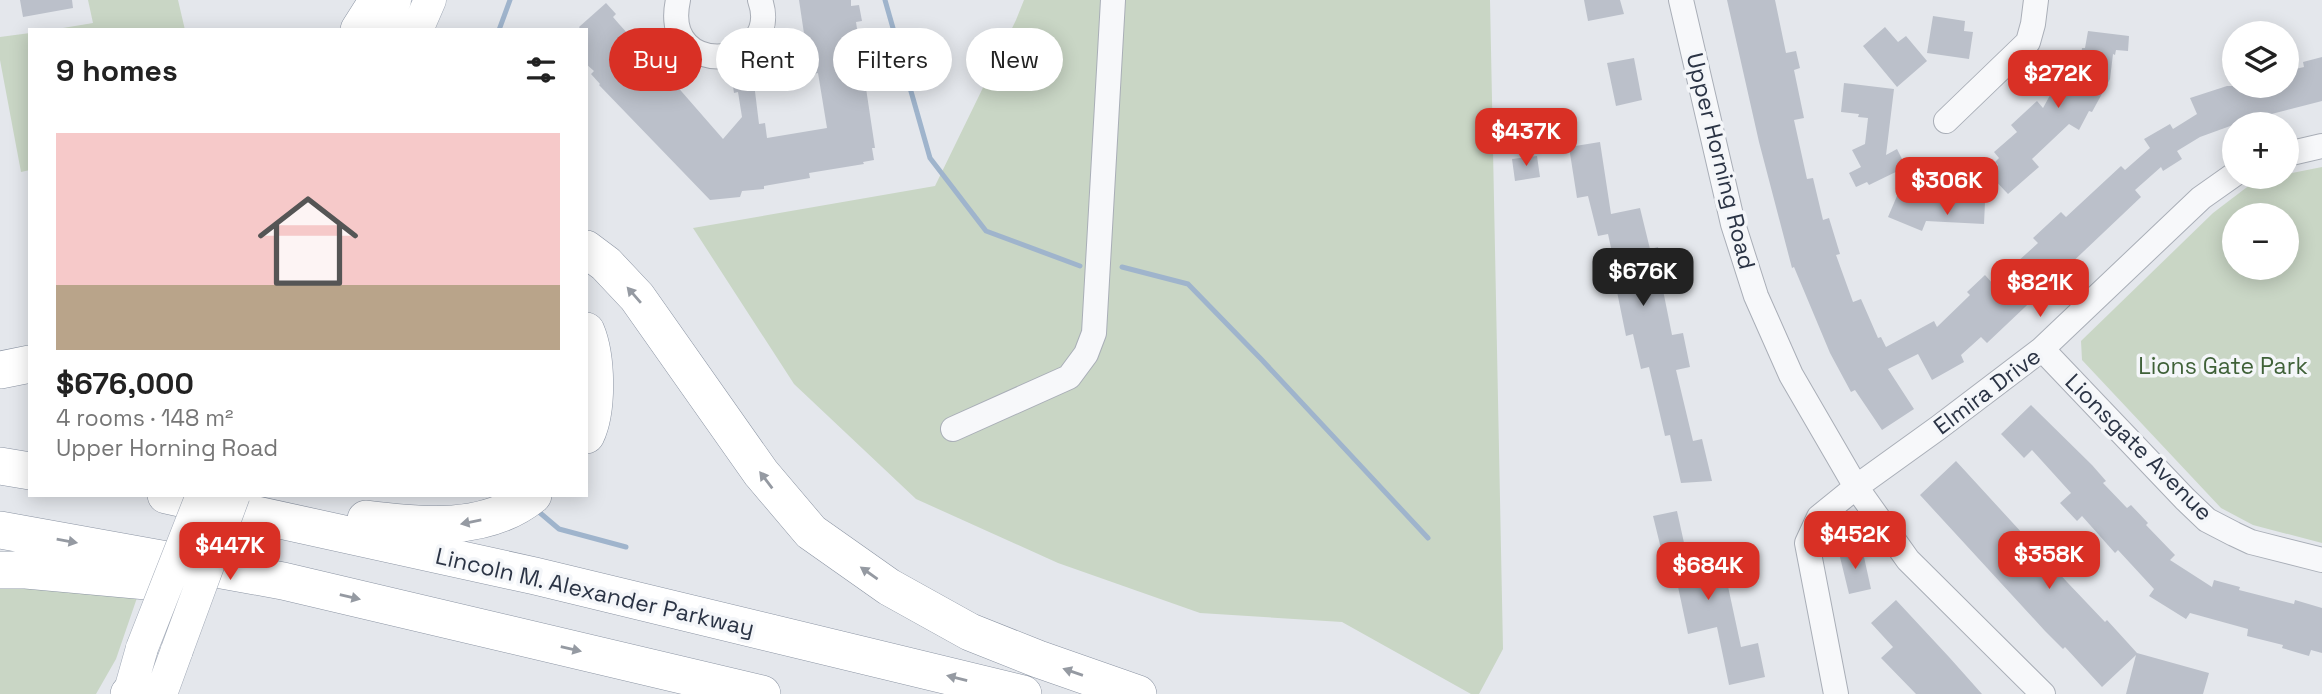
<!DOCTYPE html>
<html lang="en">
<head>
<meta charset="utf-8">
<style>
  :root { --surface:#fff; --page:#f2f2f2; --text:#222; --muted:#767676; --line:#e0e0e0; --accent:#d93025 }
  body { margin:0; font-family:"Space Grotesk",sans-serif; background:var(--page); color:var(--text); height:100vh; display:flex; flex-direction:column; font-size:26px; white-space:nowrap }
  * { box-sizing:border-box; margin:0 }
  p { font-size:23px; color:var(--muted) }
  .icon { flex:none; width:38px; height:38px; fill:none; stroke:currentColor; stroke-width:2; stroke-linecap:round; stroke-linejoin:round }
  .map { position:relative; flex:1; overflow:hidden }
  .drawer { position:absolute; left:28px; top:28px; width:560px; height:469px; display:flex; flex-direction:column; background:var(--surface); border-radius:0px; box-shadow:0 4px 18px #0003 }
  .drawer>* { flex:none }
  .banner { position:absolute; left:609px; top:28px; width:665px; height:63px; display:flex; gap:14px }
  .buttons { position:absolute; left:2222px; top:21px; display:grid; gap:14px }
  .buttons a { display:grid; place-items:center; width:77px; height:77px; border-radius:50%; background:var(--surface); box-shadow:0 4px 18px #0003; font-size:35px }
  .price { position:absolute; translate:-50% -60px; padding:0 16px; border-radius:14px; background:var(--accent); color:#fff; font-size:23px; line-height:46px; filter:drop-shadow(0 2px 4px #0008) }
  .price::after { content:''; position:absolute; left:50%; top:42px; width:21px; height:16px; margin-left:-10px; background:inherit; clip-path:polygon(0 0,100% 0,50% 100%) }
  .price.active { background:#222; color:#fff }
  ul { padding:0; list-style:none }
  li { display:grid; align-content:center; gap:14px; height:371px; padding:0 28px }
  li+li { border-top:2px solid var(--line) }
  li span { display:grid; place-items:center; height:217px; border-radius:0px; color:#555 }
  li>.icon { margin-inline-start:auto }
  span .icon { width:126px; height:126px; fill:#fffc; stroke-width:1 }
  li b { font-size:30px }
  h2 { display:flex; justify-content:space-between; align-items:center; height:84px; padding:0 28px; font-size:30px }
  .tag { padding:0 24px; border-radius:32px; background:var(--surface); box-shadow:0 4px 18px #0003; font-size:24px; line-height:63px }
  .tag.active { background:var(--accent); color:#fff }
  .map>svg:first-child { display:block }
</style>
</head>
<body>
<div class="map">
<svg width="2322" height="694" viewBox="0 0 2322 694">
  <rect width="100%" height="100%" fill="#e4e7ec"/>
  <path fill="#c9d6c5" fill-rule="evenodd" d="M88,0h90l7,30h-134l42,-7z
    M1024,0h466l13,649 -24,45h-8l-129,-72 -142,-9 -142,-50 -142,-64 -122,-115 -101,-156 242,-42 81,-166z
    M30,33v137l-9,2 -21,-112v-23z
    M2322,167v376l-69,-18 -32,-17 -139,-148 -1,-19 132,-128 42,-32 32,-4v-3zM2235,215h52v53h-52z
    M0,581l139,11 -23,67 -20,35h-96z"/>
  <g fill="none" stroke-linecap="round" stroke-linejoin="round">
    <path stroke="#9fb4cc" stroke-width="5" d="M885,0l45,158 56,73 94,35
      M499,30l11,-30
      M1122,267l66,17 74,76 166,178
      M539,512l20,17 67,18"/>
  </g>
  <path fill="#bbc0ca" d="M20,0h52l1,8 -50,9z
    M799,0h52v6l8,-1 3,16 -6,1 19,126h-3l2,12 -11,2 1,2 -55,9 1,5 -46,8v3l-22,2 -2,6 -30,3 -111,-115 1,-1 -9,-10 3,-3 -8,-7v-34h-5l-2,-3 27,-24 10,11 -3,3 6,7 20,22 2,-1 82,94 19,-22 -4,-25 -4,1 -3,-20 2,-1 -1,-3 15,-5 1,4 4,-1 7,57 6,-1 2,15 60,-10 -9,-55 -9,2 -1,-6 -6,1 -2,-15 4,-1 -1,-6 3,-1z
    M1584,0h36l4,14 -36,7z
    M1727,0h48l11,53 10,-2 4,17 -6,2 10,48 -10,2 13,59 6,-1 10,42 6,-2 11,36 -4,1 17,47 8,-3 17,39 3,-1 5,10 48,-26 3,6 33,-32 -3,-3 18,-17 8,9 45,-41 -5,-5 28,-26 5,5 55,-51 4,4 25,-22 -6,-9 26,-15 3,5 24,-15 -7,-16 37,-12h60v-15l17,-4 -1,-5 19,-5v44l-89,23v1l-33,12 -23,14 5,8 -19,12 -2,-4 -26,23 6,7 -154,146 -6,-6 -20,18 3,7 -32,18 -14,-26 -30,15 26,40 -32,21 -27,-40 -4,2 -21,-39 -36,-86 -2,1 -33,-126z
    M1933,16l32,5 -1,10 9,1 -4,27 -42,-6z
    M1885,27l13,15 8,-6 21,25 -30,26 -34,-41z
    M2088,31l41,5 -1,15 -12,-1 -1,5 -2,-1 -3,25 -18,33 -3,-1 -10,19 -10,-6 -37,35 7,8 -31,27 -19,-20 9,-9 -3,-3 4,-4 -5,-6 23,-20 -6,-7 26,-24 6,7 22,-40 14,7 3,-27h3z
    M1634,58l8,42 -26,6 -9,-43z
    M1844,83l50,6 -8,66 11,-6 9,18 -37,18 -2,-3 -11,5 -7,-14 12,-6 -9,-17 13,-6 3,-26 -10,-1 1,-3 -18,-2z
    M1600,142l11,72 29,-6 10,41 8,-2 8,37 -4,1 10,50 11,-2 7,34 -14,3 17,71 9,-2 10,42 -31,2 -11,-48 -5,1 -16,-69 -8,2 -8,-35 -7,2 -14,-69 3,-1 -7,-32 -10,2 -10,-40 -11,2 -8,-51z
    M1537,156l3,21 -25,4 -3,-22z
    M1909,168l40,17 1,-7 36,2 -2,44 -58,-3 -4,10 -34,-14z
    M2031,405l61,60 14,16 -3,2 24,25 4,-3 17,18 -2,2 29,30 -5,5 42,27 2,-7 26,7 -1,3 55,14 1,-4 27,8v45l-11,-3 -2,6 -27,-8 1,-3 -36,-9 1,-7 -58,-16 -4,6 -37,-23 5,-7 -36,-39 -3,3 -33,-37 -5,5 -17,-18 11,-10 -39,-43 -8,8 -23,-24z
    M1956,461l111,121 38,40 2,-2 30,33 72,20 -6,21h-77l10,-39 -34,32 -37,-40 -2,2 -18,-18 -125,-136z
    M1677,511l13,59 33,-7 18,84 17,-4 7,34 -36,8 -12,-58 -29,7 -15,-71 -8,2 -12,-49z
    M1862,548l9,41 -22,5 -10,-41z
    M1896,600l53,57 33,37h-66l-35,-36 12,-11 -22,-24z"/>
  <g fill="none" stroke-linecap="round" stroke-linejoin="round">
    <defs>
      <path id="minor" d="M678,0c-18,82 106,68 82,0
        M1681,0l52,224 23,72 35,79 65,112 52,73 135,134
        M1946,121l82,-79 5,-18 3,-24
        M2287,154l35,-8
        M2042,349l143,150 22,21 27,14 17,8 71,18
        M953,429l116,-52 17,-23 8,-21 19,-333
        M1836,694l-29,-151 12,-26 37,-30 82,-59 104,-79 159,-151 34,-24"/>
      <path id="major" d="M383,30l12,-30
        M417,30l13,-30
        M129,694l13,-46
        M161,694l16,-44"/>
      <path id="highway" d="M359,30l19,-30
        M586,249l20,15 31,33 124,176 50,59 78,55 81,45 68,27 100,35
        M586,331c11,26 12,79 0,104
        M0,370l30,-6
        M0,466l30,5
        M166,495l369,81 488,118
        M366,519c56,7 120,14 167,-24
        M0,530l283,51 479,113
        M0,570h26l165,15
        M129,694h1"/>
    </defs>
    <use href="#minor" stroke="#a9aeb7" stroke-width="26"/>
    <use href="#major" stroke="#a3abb8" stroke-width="33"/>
    <use href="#highway" stroke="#8b94a3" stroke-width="38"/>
    <use href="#minor" stroke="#f7f8fa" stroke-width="24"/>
    <use href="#major" stroke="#fff" stroke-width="32"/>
    <use href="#highway" stroke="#fff" stroke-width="37"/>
    <defs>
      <path id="major-bridge" d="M142,648l60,-153
        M177,650l57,-155"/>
    </defs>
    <use href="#major-bridge" stroke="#a3abb8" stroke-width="33" stroke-linecap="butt"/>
    <use href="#major-bridge" stroke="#fff" stroke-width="32"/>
  </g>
  <defs><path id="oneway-solid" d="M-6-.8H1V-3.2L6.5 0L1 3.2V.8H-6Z" transform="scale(1.75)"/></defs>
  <g fill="#959aa2">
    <use href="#oneway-solid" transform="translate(634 295) rotate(-131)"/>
    <use href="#oneway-solid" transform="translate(766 480) rotate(-127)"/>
    <use href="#oneway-solid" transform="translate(471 522) rotate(169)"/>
    <use href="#oneway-solid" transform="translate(67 541) rotate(10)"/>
    <use href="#oneway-solid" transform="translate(869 573) rotate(-145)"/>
    <use href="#oneway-solid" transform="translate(350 597) rotate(13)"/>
    <use href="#oneway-solid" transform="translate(571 649) rotate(13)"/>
    <use href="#oneway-solid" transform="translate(1073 672) rotate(-161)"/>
    <use href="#oneway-solid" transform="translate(957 678) rotate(-166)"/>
  </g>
  <g text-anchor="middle" stroke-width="7" stroke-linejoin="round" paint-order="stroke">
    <g font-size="23" fill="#2b3445" stroke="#f4f6f9">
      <text transform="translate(1721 161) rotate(76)" y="8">Upper Horning Road</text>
      <text transform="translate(1987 391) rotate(-37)" y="8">Elmira Drive</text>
      <text transform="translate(2139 447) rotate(45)" y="8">Lionsgate Avenue</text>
      <text transform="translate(595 592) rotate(13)" y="8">Lincoln M. Alexander Parkway</text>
    </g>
    <g font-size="23" fill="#3f6138" stroke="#f4f6f9">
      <text x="2223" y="374">Lions Gate Park</text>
    </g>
  </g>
</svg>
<div class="buttons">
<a><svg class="icon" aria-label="layers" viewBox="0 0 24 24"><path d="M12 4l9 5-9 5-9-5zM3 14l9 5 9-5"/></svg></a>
<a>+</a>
<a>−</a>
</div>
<b class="price" style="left:2058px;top:110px">$272K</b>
<b class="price" style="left:1526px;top:168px">$437K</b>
<b class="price" style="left:1947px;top:217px">$306K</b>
<b class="price active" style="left:1643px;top:308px">$676K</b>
<b class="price" style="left:2040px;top:319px">$821K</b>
<b class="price" style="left:1855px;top:571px">$452K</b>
<b class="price" style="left:230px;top:582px">$447K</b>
<b class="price" style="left:2049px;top:591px">$358K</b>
<b class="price" style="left:1708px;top:602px">$684K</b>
<div class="banner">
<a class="tag active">Buy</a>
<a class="tag">Rent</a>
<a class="tag">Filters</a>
<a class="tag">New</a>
</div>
<section class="drawer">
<h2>9 homes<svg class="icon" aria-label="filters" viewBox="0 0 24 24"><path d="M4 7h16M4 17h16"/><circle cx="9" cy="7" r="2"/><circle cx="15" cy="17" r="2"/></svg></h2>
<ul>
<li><span style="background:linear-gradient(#f6c9c9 70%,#b9a48a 0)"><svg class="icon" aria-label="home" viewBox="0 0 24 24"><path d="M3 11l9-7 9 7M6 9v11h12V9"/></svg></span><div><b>$676,000</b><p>4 rooms · 148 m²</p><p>Upper Horning Road</p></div></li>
</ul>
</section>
</div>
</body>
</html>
